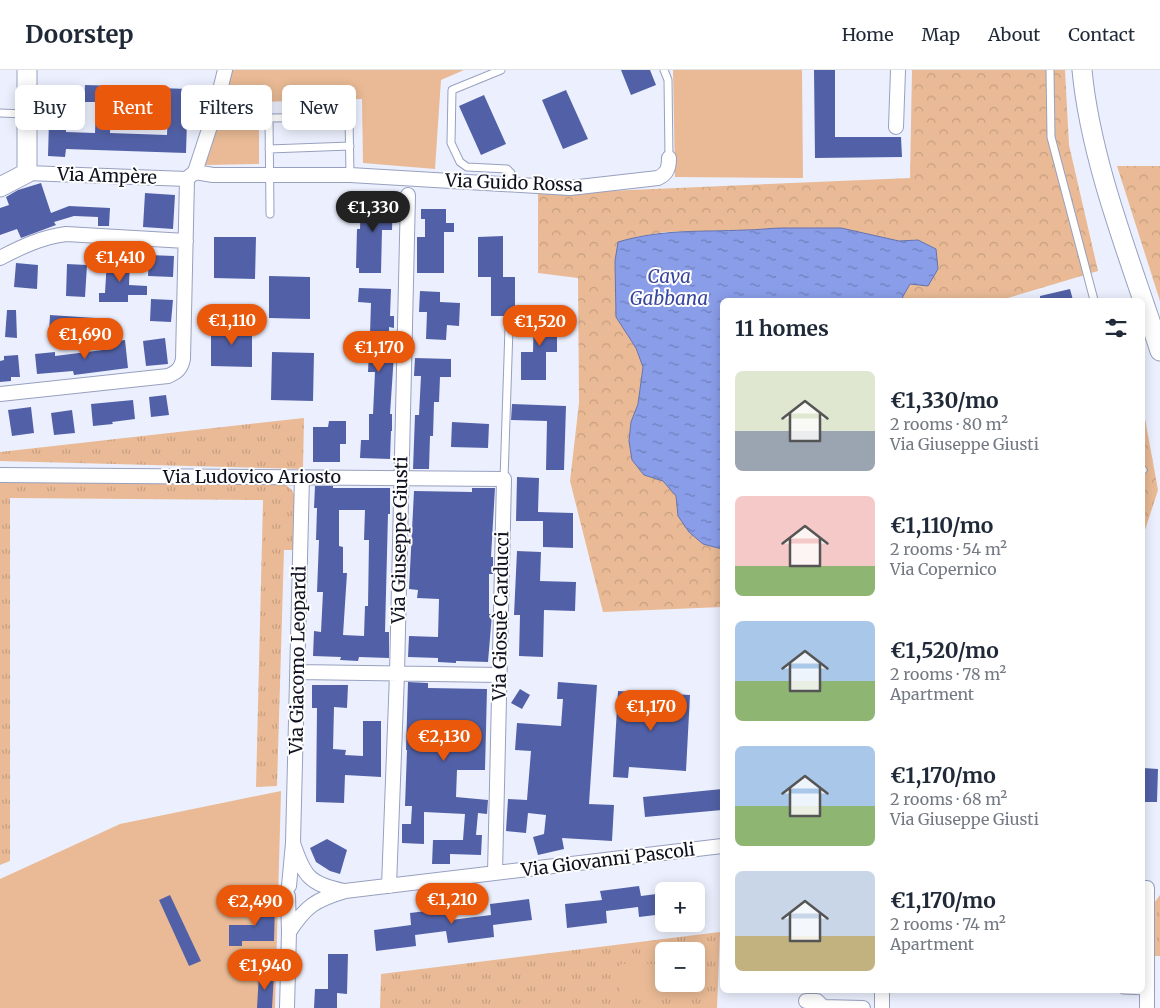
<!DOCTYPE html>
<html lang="en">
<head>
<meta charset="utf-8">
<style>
  :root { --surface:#fff; --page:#f2f2f3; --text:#1f2937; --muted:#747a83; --line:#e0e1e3; --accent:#ea580c }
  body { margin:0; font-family:Merriweather,serif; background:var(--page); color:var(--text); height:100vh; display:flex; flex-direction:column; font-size:19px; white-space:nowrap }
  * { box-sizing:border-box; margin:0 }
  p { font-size:16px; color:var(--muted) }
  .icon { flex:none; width:28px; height:28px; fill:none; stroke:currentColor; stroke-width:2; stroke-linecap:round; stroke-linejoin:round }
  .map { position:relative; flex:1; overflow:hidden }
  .panel { position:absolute; left:720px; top:228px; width:425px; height:695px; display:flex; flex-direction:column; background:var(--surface); border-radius:8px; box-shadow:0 2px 12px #0003 }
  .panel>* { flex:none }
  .banner { position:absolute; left:15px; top:15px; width:475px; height:45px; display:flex; gap:10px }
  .controls { position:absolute; left:655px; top:812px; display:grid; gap:10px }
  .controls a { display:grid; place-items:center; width:50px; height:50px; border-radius:8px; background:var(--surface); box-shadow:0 2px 12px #0003; font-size:25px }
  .price { position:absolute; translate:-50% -42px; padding:0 11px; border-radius:18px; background:var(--accent); color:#fff; font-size:16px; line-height:32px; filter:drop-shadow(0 1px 2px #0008) }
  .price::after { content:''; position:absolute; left:50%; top:30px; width:15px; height:11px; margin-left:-8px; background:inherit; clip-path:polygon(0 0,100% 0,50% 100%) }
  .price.current { background:#222; color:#fff }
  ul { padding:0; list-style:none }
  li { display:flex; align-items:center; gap:15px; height:125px; padding:0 15px }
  li span { display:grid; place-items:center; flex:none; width:140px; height:100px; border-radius:8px; color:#555 }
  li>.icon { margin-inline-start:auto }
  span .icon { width:60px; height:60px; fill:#fffc; stroke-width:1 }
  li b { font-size:21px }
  h2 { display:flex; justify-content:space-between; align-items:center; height:60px; padding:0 15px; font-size:21px }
  .tag { padding:0 18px; border-radius:8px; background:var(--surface); box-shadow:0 2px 12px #0003; font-size:18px; line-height:45px }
  .tag.current { background:var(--accent); color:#fff }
  header { display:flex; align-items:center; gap:30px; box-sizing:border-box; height:70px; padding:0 25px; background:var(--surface); border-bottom:1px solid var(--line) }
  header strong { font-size:24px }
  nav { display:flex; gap:28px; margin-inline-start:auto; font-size:18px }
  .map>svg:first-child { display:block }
</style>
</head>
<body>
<header>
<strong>Doorstep</strong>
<nav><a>Home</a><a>Map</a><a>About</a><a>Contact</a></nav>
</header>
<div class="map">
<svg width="1160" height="938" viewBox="0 0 1160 938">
  <defs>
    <pattern id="grass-tufts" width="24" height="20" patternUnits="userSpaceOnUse" patternTransform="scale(1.25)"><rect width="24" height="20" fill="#e9ba95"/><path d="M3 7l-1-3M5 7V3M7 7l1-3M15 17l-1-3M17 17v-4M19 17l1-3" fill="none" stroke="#c79f80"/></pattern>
    <pattern id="forest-crowns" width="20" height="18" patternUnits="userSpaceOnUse" patternTransform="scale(1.25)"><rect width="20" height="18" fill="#e9ba95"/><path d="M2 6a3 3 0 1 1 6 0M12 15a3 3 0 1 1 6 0" fill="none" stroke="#c79f80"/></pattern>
    <pattern id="water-ripples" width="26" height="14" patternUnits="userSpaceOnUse" patternTransform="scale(1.25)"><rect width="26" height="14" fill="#8a9de9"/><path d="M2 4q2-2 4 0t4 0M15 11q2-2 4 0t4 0" fill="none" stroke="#6f7fbc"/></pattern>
  </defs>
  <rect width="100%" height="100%" fill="#ecf0fe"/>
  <path fill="url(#grass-tufts)" fill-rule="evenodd" d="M304,348l-1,51 -303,-8v-9z
    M0,411l284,3c7,4 10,7 11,15l-2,51h-9l-7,236 -21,1 7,-287 -253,-2v363l-10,4z
    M1160,825v61h-5l-1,-53z
    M720,862l-3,76h-337l1,-34zM664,881h32v33h-32z"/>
  <path fill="url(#forest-crowns)" d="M912,0h153l4,75 29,126 -97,29h-100l9,-16 8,-44 -19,1 -20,-4 -96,-9 -38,2 -80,2 -29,5 -21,24 1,56 20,31 7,19 -5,37 -7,18 -2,19 15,34 19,6 13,15 2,20 25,28 19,5v58l-119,5 -33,-131 9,-78 -1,-125 -40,-5v-79l372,-16z
    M1117,96h43v135z
    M1142,332l16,88 -13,40h-2z"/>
  <path fill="#e9ba95" d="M230,0h234l-23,10 -6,89 -72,-6 -1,-64 -103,3v62l-54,1 16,-52z
    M673,0h129l1,108 -128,-1z
    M281,721l-6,217h-275v-129l120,-55z
    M620,894h44v20h4v8h-48z"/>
  <path fill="url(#water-ripples)" stroke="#6573ac" d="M783,158h58l58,13 19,-1 18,9 2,20 -10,17 -18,-2 -9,16h-179v249l-19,-5 -14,-12 -11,-16 -2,-20 -13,-15 -19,-6 -12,-15 -3,-19 2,-19 7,-18 5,-37 -7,-19 -20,-31 -1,-56 3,-19c44,-13 82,-10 127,-12 13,0 26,-2 38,-2z"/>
  <path fill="#5261a7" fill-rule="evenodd" d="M621,0h29l6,15 -25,10z
    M814,0h21v67h66l1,20 -87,1z
    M85,15l37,1 -1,15h-10l-1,32 57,2 1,-27 -9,-1v-19l29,1 -2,64 -120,-4 -1,8 -17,-1 1,-35 17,1v10l29,1 1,-31h-12z
    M566,20l22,49 -25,10 -21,-49z
    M484,25l22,49 -25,11 -22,-49z
    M41,113l10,30 18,-7 41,2 -1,18h-11v-9l-24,-1 -20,6 2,3 -35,13 -4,-9 -17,6v-27l9,-3 -3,-8 12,-7z
    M145,123l30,2 -2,34 -30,-2z
    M361,127l32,1 -1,32h-10l-1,43h-22v-5h-3l1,-39h3z
    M421,139h25v14h8v9h-10v41h-27v-36h8v-18h-4z
    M503,166v41h12v39h-24v-39h-13v-40z
    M214,167h42l-1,42 -41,-1z
    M149,185l25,1 -1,21 -25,-1z
    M107,189l23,1 -1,25 18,1v9h-19v7h-29v-9h6z
    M16,193l22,2 -1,24 -23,-2z
    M67,194l20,1 -2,32 -19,-1z
    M269,206l41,1v42l-41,-1z
    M359,218l32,1 -1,27h4v12l-5,-1v27h5l-4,60h2v17h-1l-1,28 -30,-1 1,-18h8v-26h4l2,-42h-7l1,-23h-3v-15h4l1,-31 -13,-1z
    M1070,219l3,11h-33v-4z
    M420,221l20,1v10l20,1 -1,23 -12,-1 -1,15 -20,-1 1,-27h-8z
    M151,229l22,1 -2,22 -21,-1z
    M7,240h9l1,28 -12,-1z
    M534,242h23v40h-11v28h-25v-28h12z
    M50,245l45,3v10l-26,-2v8l-20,-1z
    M220,254l32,1v42l-41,-1v-33h9z
    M165,268l3,26 -22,2 -3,-25z
    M125,270l3,28 -54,7 -1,-4 -36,3 -2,-20 20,-2v4l48,-6 -1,-7z
    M272,282l42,1 -1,48 -42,-1z
    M18,285l2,22h-9v4l-11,1v-21l4,-1v-4z
    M415,288l36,1v18h-11l-1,25h-5l-1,34h-3l-1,33h-16l2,-54h4l2,-39h-7z
    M166,325l3,20 -18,2 -2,-20z
    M133,330l2,19 -23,3 1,2 -20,2 -2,-22z
    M512,334l54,2 -2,64h-18l1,-49 -36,-1z
    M31,337l3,26 -22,3 -4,-26z
    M72,340l3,23 -21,2 -3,-22z
    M329,351h17v23h-6v18h-27v-35h15z
    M452,352l37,2 -1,24 -37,-1z
    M517,407l22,1 -1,34 35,1v35l-30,-1v-26h-27z
    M315,416h18v2h57v26h-2l-3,118h4v26l-30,-1 -1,4 -18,-1 1,-3 -28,-1 1,-25 7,1 2,-40h-6l2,-52h-3l1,-32h-3zM339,440h26l-1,30h5l-1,66h-3l-1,30 -21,-1 4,-62h-4v-26l-4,-1z
    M472,418h23l-4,69h2v17h-4v40h3l-4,48 -32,-1v2l-18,-1v-4l-30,-1 1,-21 29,1 1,-38 -22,-1 1,-8 -9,-1 5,-98 58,1z
    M517,481l24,1 -1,29 36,1 -1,29 -31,-1 -1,47 -24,-1 1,-41h-6z
    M408,612l20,1v5l59,1 -2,81h-28l-1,27 32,3 -1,14 -9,-1 -2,22h6l-1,20 -31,-1v10h-18l1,-24h30l2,-26 -41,-2v32l-22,-1v-19h9l1,-18h-7l2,-56h-1z
    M558,612l39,3 -8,119 25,1 -2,36 -50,-3 2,11 -26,6 -5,-18 11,-3 2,-19 -18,-2 -2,20 -20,-2 2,-32 19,1 4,-49 -16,-1 2,-27 44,3 2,-27h-6z
    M312,615h36l-1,23 -13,-1 -1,42 13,1 -1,5 18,1v-35h18v56l-36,-2 -1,28 -28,-1 1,-94h-5z
    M520,619l10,6 -8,14 -11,-6z
    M618,621l72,4 -4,76 -57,-4 -1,11 -15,-1z
    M1143,698l15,1 -1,33h-15z
    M722,719v21l-77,7 -2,-20z
    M327,769l20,11 -7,24 -10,-3 -14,-9 -6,-14z
    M639,816l2,10 23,-3v21l-25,3 -1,-10 -32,4 1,12 -40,5 -2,-24 37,-4 -2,-9z
    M170,825l31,66 -12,5 -30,-66z
    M529,829l3,21 -39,5 1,12 -46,6 -2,-12 -31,4 1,11 -40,5 -2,-21 37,-5 -1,-12 40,-5 1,12 40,-5 -1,-11z
    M256,834l19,1 -1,36h-32v5h-13v-21h26z
    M328,884h20l-1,40 -10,-1v15h-23l1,-19h13z
    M259,903l15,1 -2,34h-15z"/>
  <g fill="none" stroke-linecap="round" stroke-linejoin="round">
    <defs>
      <path id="lane" d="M501,0l-49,20 -1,53 9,19 7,5 40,2 4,4 -1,11
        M664,0l4,10 1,78
        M1050,0l1,67 43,163
        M0,43l26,1
        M269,79l81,-3
        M270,144l-1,-96 80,-1 1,58
        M1142,399l1,1
        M504,409l5,-151
        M1123,920l24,1"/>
      <path id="street" d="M896,57l2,-57
        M195,102l18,3h137l220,13 88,-10c9,-4 11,-10 11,-20
        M27,103l160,6
        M189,107l6,-5 19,-58 11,-44
        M0,188c21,-11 42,-21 66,-24l120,7
        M0,324l168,-18c9,-4 13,-7 15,-17l4,-180
        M0,405l504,4 -9,394
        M297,602l203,3
        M293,773l9,-366
        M289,816l4,-43c11,33 16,41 51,48
        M389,816l8,-212 11,-479
        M1142,818h5v120
        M288,826l1,36c17,-26 26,-32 56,-41l377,-45
        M806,931h11l6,6 40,1
        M287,938l2,-76
        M882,938v-18"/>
      <path id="secondary" d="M1082,0c9,94 49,191 78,281
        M0,117l27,-14v-103"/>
    </defs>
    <use href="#lane" stroke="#97a0bf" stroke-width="9"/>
    <use href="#street" stroke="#97a0bf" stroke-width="16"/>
    <use href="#secondary" stroke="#97a0bf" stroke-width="21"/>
    <use href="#lane" stroke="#fff" stroke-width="7"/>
    <use href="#street" stroke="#fff" stroke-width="14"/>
    <use href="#secondary" stroke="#fff" stroke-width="19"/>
  </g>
  <g text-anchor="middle" stroke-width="4" stroke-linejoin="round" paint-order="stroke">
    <g font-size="18" fill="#0f121e" stroke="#fefefe">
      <text transform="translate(107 106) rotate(2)" y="6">Via Ampère</text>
      <text transform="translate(514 113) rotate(2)" y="6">Via Guido Rossa</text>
      <text x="252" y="413">Via Ludovico Ariosto</text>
      <text transform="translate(400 470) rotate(-89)" y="6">Via Giuseppe Giusti</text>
      <text transform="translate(501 546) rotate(-89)" y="6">Via Giosuè Carducci</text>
      <text transform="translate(298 590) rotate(-89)" y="6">Via Giacomo Leopardi</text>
      <text transform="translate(608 790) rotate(-7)" y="6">Via Giovanni Pascoli</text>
    </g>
    <g font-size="19" font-style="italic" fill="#39469e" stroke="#fefefe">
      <text x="669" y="213">Cava<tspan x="669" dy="22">Gabbana</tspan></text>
    </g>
  </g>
</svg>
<div class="controls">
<a>+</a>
<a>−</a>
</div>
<b class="price current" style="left:373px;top:163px">€1,330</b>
<b class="price" style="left:120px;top:213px">€1,410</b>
<b class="price" style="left:232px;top:276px">€1,110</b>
<b class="price" style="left:540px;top:277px">€1,520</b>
<b class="price" style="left:85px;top:290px">€1,690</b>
<b class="price" style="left:379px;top:303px">€1,170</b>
<b class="price" style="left:651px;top:662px">€1,170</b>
<b class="price" style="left:444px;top:692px">€2,130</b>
<b class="price" style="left:452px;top:855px">€1,210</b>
<b class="price" style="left:255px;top:857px">€2,490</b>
<b class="price" style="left:265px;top:921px">€1,940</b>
<div class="banner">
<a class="tag">Buy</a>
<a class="tag current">Rent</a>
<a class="tag">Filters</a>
<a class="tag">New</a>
</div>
<section class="panel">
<h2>11 homes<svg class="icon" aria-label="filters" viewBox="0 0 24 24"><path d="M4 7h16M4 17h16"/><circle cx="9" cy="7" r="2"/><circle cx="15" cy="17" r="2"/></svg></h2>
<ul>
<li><span style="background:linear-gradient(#dfe7d0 60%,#9aa5b1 0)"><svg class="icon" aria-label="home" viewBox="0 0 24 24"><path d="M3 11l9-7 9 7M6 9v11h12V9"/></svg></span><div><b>€1,330/mo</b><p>2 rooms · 80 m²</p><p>Via Giuseppe Giusti</p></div></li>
<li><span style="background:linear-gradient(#f6c9c9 70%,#8fb573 0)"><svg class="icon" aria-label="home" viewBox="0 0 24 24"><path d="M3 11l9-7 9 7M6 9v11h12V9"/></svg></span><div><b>€1,110/mo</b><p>2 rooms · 54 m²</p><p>Via Copernico</p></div></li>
<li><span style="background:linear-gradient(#a9c7e8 60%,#8fb573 0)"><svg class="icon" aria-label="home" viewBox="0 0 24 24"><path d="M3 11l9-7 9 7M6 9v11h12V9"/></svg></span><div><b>€1,520/mo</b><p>2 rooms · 78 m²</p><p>Apartment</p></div></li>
<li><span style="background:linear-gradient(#a9c7e8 60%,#8fb573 0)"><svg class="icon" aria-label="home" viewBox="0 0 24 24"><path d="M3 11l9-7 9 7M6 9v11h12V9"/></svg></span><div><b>€1,170/mo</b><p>2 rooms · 68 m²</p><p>Via Giuseppe Giusti</p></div></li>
<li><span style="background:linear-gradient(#c9d6e8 65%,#c2b280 0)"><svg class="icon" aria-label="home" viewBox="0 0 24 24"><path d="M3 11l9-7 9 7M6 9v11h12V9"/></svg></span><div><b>€1,170/mo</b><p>2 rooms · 74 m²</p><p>Apartment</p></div></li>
</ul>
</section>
</div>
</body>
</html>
